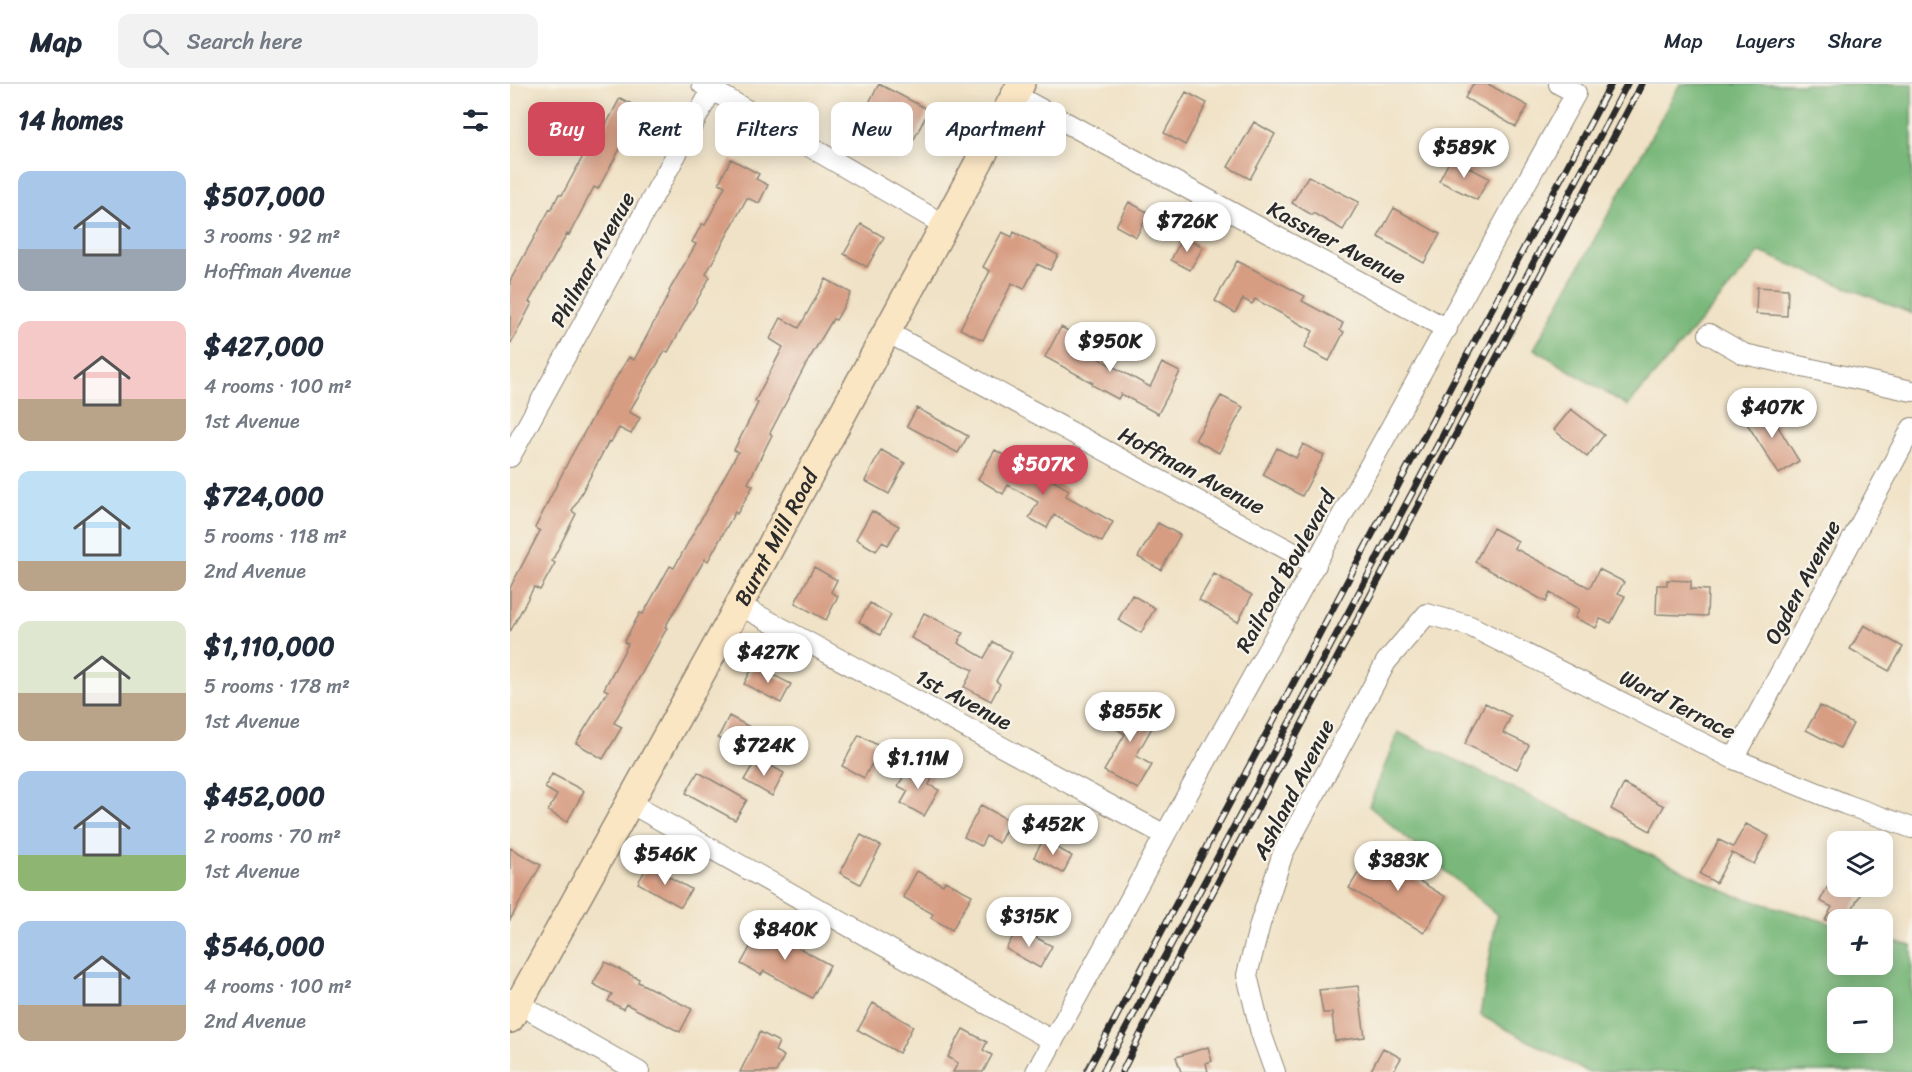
<!DOCTYPE html>
<html lang="en">
<head>
<meta charset="utf-8">
<style>
  :root { --surface:#fff; --page:#f2f2f3; --text:#1f2937; --muted:#747a83; --line:#e0e1e3; --accent:#d1495b }
  body { margin:0; font-family:Sriracha,sans-serif; background:var(--page); color:var(--text); height:100vh; display:flex; flex-direction:column; font-size:22px; white-space:nowrap }
  * { box-sizing:border-box; margin:0 }
  p { font-size:20px; color:var(--muted) }
  .icon { flex:none; width:33px; height:33px; fill:none; stroke:currentColor; stroke-width:2; stroke-linecap:round; stroke-linejoin:round }
  .map { position:relative; flex:1; overflow:hidden }
  .details { display:flex; flex-direction:column; background:var(--surface); width:510px }
  .details>* { flex:none }
  .banner { position:absolute; left:18px; top:18px; width:570px; height:54px; display:flex; gap:12px }
  .fabs { position:absolute; left:1317px; top:747px; display:grid; gap:12px }
  .fabs a { display:grid; place-items:center; width:66px; height:66px; border-radius:12px; background:var(--surface); box-shadow:0 3px 15px #0003; font-size:30px }
  .price { position:absolute; translate:-50% -51px; padding:0 14px; border-radius:21px; background:#fff; color:#222; font-size:20px; line-height:39px; filter:drop-shadow(0 2px 3px #0008) }
  .price::after { content:''; position:absolute; left:50%; top:36px; width:18px; height:14px; margin-left:-9px; background:inherit; clip-path:polygon(0 0,100% 0,50% 100%) }
  .price.current { background:var(--accent); color:#fff }
  ul { padding:0; list-style:none }
  li { display:flex; align-items:center; gap:18px; height:150px; padding:0 18px }
  li span { display:grid; place-items:center; flex:none; width:168px; height:120px; border-radius:12px; color:#555 }
  li>.icon { margin-inline-start:auto }
  span .icon { width:72px; height:72px; fill:#fffc; stroke-width:1 }
  li b { font-size:26px }
  h2 { display:flex; justify-content:space-between; align-items:center; height:72px; padding:0 18px; font-size:26px }
  .tag { padding:0 21px; border-radius:12px; background:var(--surface); box-shadow:0 3px 15px #0003; font-size:21px; line-height:54px }
  .tag.current { background:var(--accent); color:#fff }
  header { display:flex; align-items:center; gap:36px; box-sizing:border-box; height:84px; padding:0 30px; background:var(--surface); border-bottom:2px solid var(--line) }
  header strong { font-size:28px }
  nav { display:flex; gap:33px; margin-inline-start:auto; font-size:21px }
  .search { width:420px; height:54px; background:var(--page); display:flex; align-items:center; gap:15px; box-sizing:border-box; padding:0 21px; border-radius:12px; color:var(--muted); font-size:22px }
  main { display:flex; flex:1; min-height:0 }
  .map>svg:first-child { display:block }
</style>
</head>
<body>
<header>
<strong>Map</strong>
<div class="search"><svg class="icon" aria-label="search" viewBox="0 0 24 24"><circle cx="10" cy="10" r="6"/><path d="M15 15l6 6"/></svg>Search here</div>
<nav><a>Map</a><a>Layers</a><a>Share</a></nav>
</header>
<main>
<section class="details">
<h2>14 homes<svg class="icon" aria-label="filters" viewBox="0 0 24 24"><path d="M4 7h16M4 17h16"/><circle cx="9" cy="7" r="2"/><circle cx="15" cy="17" r="2"/></svg></h2>
<ul>
<li><span style="background:linear-gradient(#a9c7e8 65%,#9aa5b1 0)"><svg class="icon" aria-label="home" viewBox="0 0 24 24"><path d="M3 11l9-7 9 7M6 9v11h12V9"/></svg></span><div><b>$507,000</b><p>3 rooms · 92 m²</p><p>Hoffman Avenue</p></div></li>
<li><span style="background:linear-gradient(#f6c9c9 65%,#b9a48a 0)"><svg class="icon" aria-label="home" viewBox="0 0 24 24"><path d="M3 11l9-7 9 7M6 9v11h12V9"/></svg></span><div><b>$427,000</b><p>4 rooms · 100 m²</p><p>1st Avenue</p></div></li>
<li><span style="background:linear-gradient(#bfe0f5 75%,#b9a48a 0)"><svg class="icon" aria-label="home" viewBox="0 0 24 24"><path d="M3 11l9-7 9 7M6 9v11h12V9"/></svg></span><div><b>$724,000</b><p>5 rooms · 118 m²</p><p>2nd Avenue</p></div></li>
<li><span style="background:linear-gradient(#dfe7d0 60%,#b9a48a 0)"><svg class="icon" aria-label="home" viewBox="0 0 24 24"><path d="M3 11l9-7 9 7M6 9v11h12V9"/></svg></span><div><b>$1,110,000</b><p>5 rooms · 178 m²</p><p>1st Avenue</p></div></li>
<li><span style="background:linear-gradient(#a9c7e8 70%,#8fb573 0)"><svg class="icon" aria-label="home" viewBox="0 0 24 24"><path d="M3 11l9-7 9 7M6 9v11h12V9"/></svg></span><div><b>$452,000</b><p>2 rooms · 70 m²</p><p>1st Avenue</p></div></li>
<li><span style="background:linear-gradient(#a9c7e8 70%,#b9a48a 0)"><svg class="icon" aria-label="home" viewBox="0 0 24 24"><path d="M3 11l9-7 9 7M6 9v11h12V9"/></svg></span><div><b>$546,000</b><p>4 rooms · 100 m²</p><p>2nd Avenue</p></div></li>
</ul>
</section>
<div class="map">
<svg width="1402" height="988" viewBox="0 0 1402 988">
  <rect width="100%" height="100%" fill="#f7f3e8"/>
  <filter id="ink" filterUnits="userSpaceOnUse"><feTurbulence type="fractalNoise" baseFrequency=".0167" numOctaves="2"/><feDisplacementMap in="SourceGraphic" scale="12" xChannelSelector="R" yChannelSelector="G"/><feConvolveMatrix kernelMatrix="1 2 1 2 8 2 1 2 1" color-interpolation-filters="sRGB"/></filter>
  <filter id="wash" filterUnits="userSpaceOnUse"><feTurbulence type="fractalNoise" baseFrequency=".008" numOctaves="4" result="noise"/><feDisplacementMap in="SourceGraphic" scale="24" xChannelSelector="R" yChannelSelector="G"/><feGaussianBlur stdDeviation="1.35" result="paint"/><feColorMatrix in="noise" values="0 0 0 0 0 0 0 0 0 0 0 0 0 0 0 0 0 1.4 0 .05"/><feComposite in="paint" operator="in"/></filter>
  <g filter="url(#wash)">
    <rect width="100%" height="100%" fill="#f0e2c6"/>
    <path fill="#79b87a" stroke="#527252" stroke-width="1.5" fill-rule="evenodd" d="M1170,0h232v230l-152,-62 -132,154 -94,-57z
      M888,648l335,163 104,30 1,39h44l1,-26 29,8v126h-325l-107,-57 17,-100 -128,-109zM1328,914h44v44h-44z"/>
    <g id="blocks">
      <path fill="#d79d83" d="M369,0l50,26 -16,31 -50,-27z
        M963,0h15l40,22 -12,21 -51,-29z
        M676,8l21,11 -22,42 -21,-12z
        M110,14l25,13 -15,29 -4,-2 -28,51 -4,-2 -25,48 -2,-1 -38,68 3,1 -22,42v-64l40,-72 1,1 8,-16 3,1 26,-48 5,3z
        M744,38l21,12 -25,45 -22,-12z
        M941,74l38,20 -12,22 -38,-19z
        M221,75l28,15 -3,5 12,6 -9,18 -12,-5 -41,76 4,3 -42,75 -3,-1 -36,61 11,6 -9,16 -12,-6 -8,14 -2,-1 -37,70 4,3 -24,47 3,2 -15,27 -6,-3 -24,45v-44l30,-57 -5,-3 35,-70 33,-59 26,-42 5,3 36,-68 -1,-1 27,-47 -4,-2 10,-18 3,1 20,-39 -6,-3z
        M798,92l51,26 -16,28 -30,-17 -1,2 -20,-12z
        M619,118l20,11 -13,24 -20,-11z
        M884,124l46,26 -16,29 -46,-26z
        M351,140l23,13 -17,30 -23,-13z
        M492,148l10,5 2,-5 44,23 -8,15 -13,-6 -13,25 -12,-6 -29,57 -23,-11 30,-58 -7,-4z
        M673,152l20,11 -13,23 -19,-10z
        M727,177l68,35 -3,5 41,22 -3,7 4,2 -15,29 -25,-13 9,-17 -58,-32 -3,5 -9,-5 -8,14 -20,-12z
        M316,195l25,14 -15,27 -3,-1 -28,47 -35,67 2,2 -24,48 5,3 -16,28 -2,-2 -27,49 -3,-2 -40,68 2,1 -53,95 8,4 -19,32 -27,-16 32,-52 -4,-2 24,-45 -4,-2 16,-29 3,1 27,-48 4,2 64,-116 -4,-2 24,-47 -3,-2 28,-54 -13,-8 11,-21 18,10z
        M1247,203l31,2 -1,27 -31,-2z
        M551,243l26,14 -4,9 67,37 12,-24 18,9 -22,42 -37,-20 -3,5 -26,-14 1,-2 -48,-26z
        M711,312l22,11 -24,46 -24,-13z
        M1255,321l34,56 -20,13 -35,-55z
        M407,324l51,28 -10,17 -51,-27z
        M1061,325l33,26 -17,22 -33,-27z
        M793,360l21,11 -22,41 -39,-21 14,-27 19,10z
        M371,366l24,13 -16,31 -24,-13z
        M485,366l46,27 1,-3 27,16 -3,6 47,26 -11,20 -48,-27 -7,13 -18,-10 9,-16 -30,-17 -5,9 -25,-15z
        M362,427l27,15 -11,19 -6,-3 -6,9 -20,-12z
        M648,439l22,12 -19,35 -23,-13z
        M983,444l25,13 -4,7 76,40 9,-19 25,13 -6,11 7,3 -14,27 -11,-4 -4,9 -21,-10 4,-9 -29,-16 -4,9 -71,-40z
        M304,483l23,13 -6,12 7,4 -12,24 -31,-17z
        M704,490l38,21 -14,27 -39,-22z
        M1157,496l24,1v8l17,1 -1,26 -51,-2 1,-29h10z
        M622,511l23,13 -14,25 -23,-13z
        M360,519l21,12 -11,20 -21,-13z
        M414,529l39,20 -5,10 26,15 9,-16 19,10 -16,29 4,3 -9,17 -27,-14 9,-17 -62,-32z
        M1354,541l39,22 -14,24 -39,-22z
        M244,581l37,19 -10,19 -37,-19z
        M612,613l36,20 -22,39 16,9 -14,24 -34,-18 21,-37 -18,-11z
        M975,619l26,13 -8,17 26,12 -12,24 -52,-25z
        M1310,622l33,18 -13,24 -34,-18z
        M219,632l45,24 -12,21 -44,-23z
        M349,651l22,12 -17,31 -22,-12z
        M247,674l27,15 -12,23 -28,-16z
        M401,679l22,13 -4,9 10,5 -15,26 -23,-13 7,-12 -10,-5z
        M188,688l49,28 -12,20 -49,-27z
        M42,690l32,17 -17,31 -19,-11 9,-16 -12,-7z
        M1114,700l40,22 -14,25 -39,-22z
        M471,721l29,16 -11,22 -13,-7 -5,10 -17,-9z
        M1236,740l23,12 -15,28 -22,-11 -16,30 -16,-9 19,-34 14,7z
        M351,751l20,11 -21,38 -20,-11z
        M533,756l29,16 -9,17 -29,-16z
        M0,764l31,17 -31,55z
        M861,768l75,45 -22,36 -75,-45z
        M138,781l43,24 -10,18 -43,-24z
        M407,787l26,14 2,-4 27,14 -20,35 -21,-12 2,-4 -30,-17z
        M1318,802h37l-19,34h-21l7,-13 -12,-6z
        M254,838l20,11 -3,5 49,27 -18,33 -48,-27 -3,4 -20,-11z
        M508,844l34,18 -12,22 -34,-19z
        M95,878l34,17 -1,3 54,27 -12,23 -54,-28 -3,5 -15,-8 4,-7 -19,-10z
        M848,902l7,51 -30,4 -3,-28h-9l-4,-23z
        M363,919l40,23 -14,27 -41,-23z
        M453,945l24,13 -4,8 9,5 -9,17h-30l5,-9 -10,-6z
        M250,948l19,10 -4,9 9,5 -8,16h-36z
        M698,963l4,14 -6,2 2,9h-27l-5,-15z
        M873,964l18,10 -8,14h-23z"/>
    </g>
  </g>
  <g filter="url(#ink)">
    <use href="#blocks" fill-opacity="0" stroke="#8e8678" stroke-width="1.5"/>
    <g fill="none" stroke-linecap="round" stroke-linejoin="round">
      <defs>
        <path id="street" d="M192,0l244,142
          M505,11l432,234
          M377,248l429,233
          M1199,250l35,20 168,37
          M0,373l205,-373
          M229,521l426,230
          M1224,675l178,-331
          M120,719l423,238
          M0,915l129,73
          M526,988l129,-237 411,-742 -17,-9
          M765,988l-14,-39 -14,-58 13,-51 23,-71 103,-191 41,-48 43,12 264,133 111,45 67,24"/>
        <g id="secondary">
          <path id="s1" d="M0,935l229,-414 282,-521"/>
        </g>
      </defs>
      <use href="#street" stroke="#8e8678" stroke-width="22"/>
      <use href="#secondary" stroke="#8e8678" stroke-width="30"/>
      <use href="#street" stroke="#fff" stroke-width="20"/>
      <use href="#secondary" stroke="#fbe6c4" stroke-width="27"/>
      <defs>
        <path id="rail" d="M577,988l524,-988
          M593,988l364,-682 160,-306
          M612,988l59,-120 461,-868"/>
      </defs>
      <use href="#rail" stroke="#2b2b2b" stroke-width="7"/>
      <use href="#rail" stroke="#f7f3e8" stroke-width="4.5" stroke-dasharray="14" stroke-linecap="butt"/>
    </g>
  </g>
  <g text-anchor="middle" stroke-width="4.5" stroke-linejoin="round" paint-order="stroke">
    <g font-size="22" fill="#2b2b2b" stroke="#f7f3e8">
      <text transform="translate(827 158) rotate(28)" y="8">Kassner Avenue</text>
      <text transform="translate(82 175) rotate(-61)" y="8">Philmar Avenue</text>
      <text transform="translate(682 386) rotate(28)" y="8">Hoffman Avenue</text>
      <text dy="8" stroke="none"><textPath href="#s1" startOffset="550">Burnt Mill Road</textPath></text>
      <text transform="translate(775 487) rotate(-61)" y="8">Railroad Boulevard</text>
      <text transform="translate(1292 498) rotate(-62)" y="8">Ogden Avenue</text>
      <text transform="translate(454 615) rotate(28)" y="8">1st Avenue</text>
      <text transform="translate(1168 620) rotate(27)" y="8">Ward Terrace</text>
      <text transform="translate(783 705) rotate(-63)" y="8">Ashland Avenue</text>
    </g>
  </g>
</svg>
<div class="fabs">
<a><svg class="icon" aria-label="layers" viewBox="0 0 24 24"><path d="M12 4l9 5-9 5-9-5zM3 14l9 5 9-5"/></svg></a>
<a>+</a>
<a>−</a>
</div>
<b class="price" style="left:954px;top:95px">$589K</b>
<b class="price" style="left:677px;top:169px">$726K</b>
<b class="price" style="left:600px;top:289px">$950K</b>
<b class="price" style="left:1262px;top:355px">$407K</b>
<b class="price current" style="left:533px;top:412px">$507K</b>
<b class="price" style="left:258px;top:600px">$427K</b>
<b class="price" style="left:620px;top:659px">$855K</b>
<b class="price" style="left:254px;top:693px">$724K</b>
<b class="price" style="left:408px;top:706px">$1.11M</b>
<b class="price" style="left:543px;top:772px">$452K</b>
<b class="price" style="left:155px;top:802px">$546K</b>
<b class="price" style="left:888px;top:808px">$383K</b>
<b class="price" style="left:519px;top:864px">$315K</b>
<b class="price" style="left:275px;top:877px">$840K</b>
<div class="banner">
<a class="tag current">Buy</a>
<a class="tag">Rent</a>
<a class="tag">Filters</a>
<a class="tag">New</a>
<a class="tag">Apartment</a>
</div>
</div>
</main>
</body>
</html>
